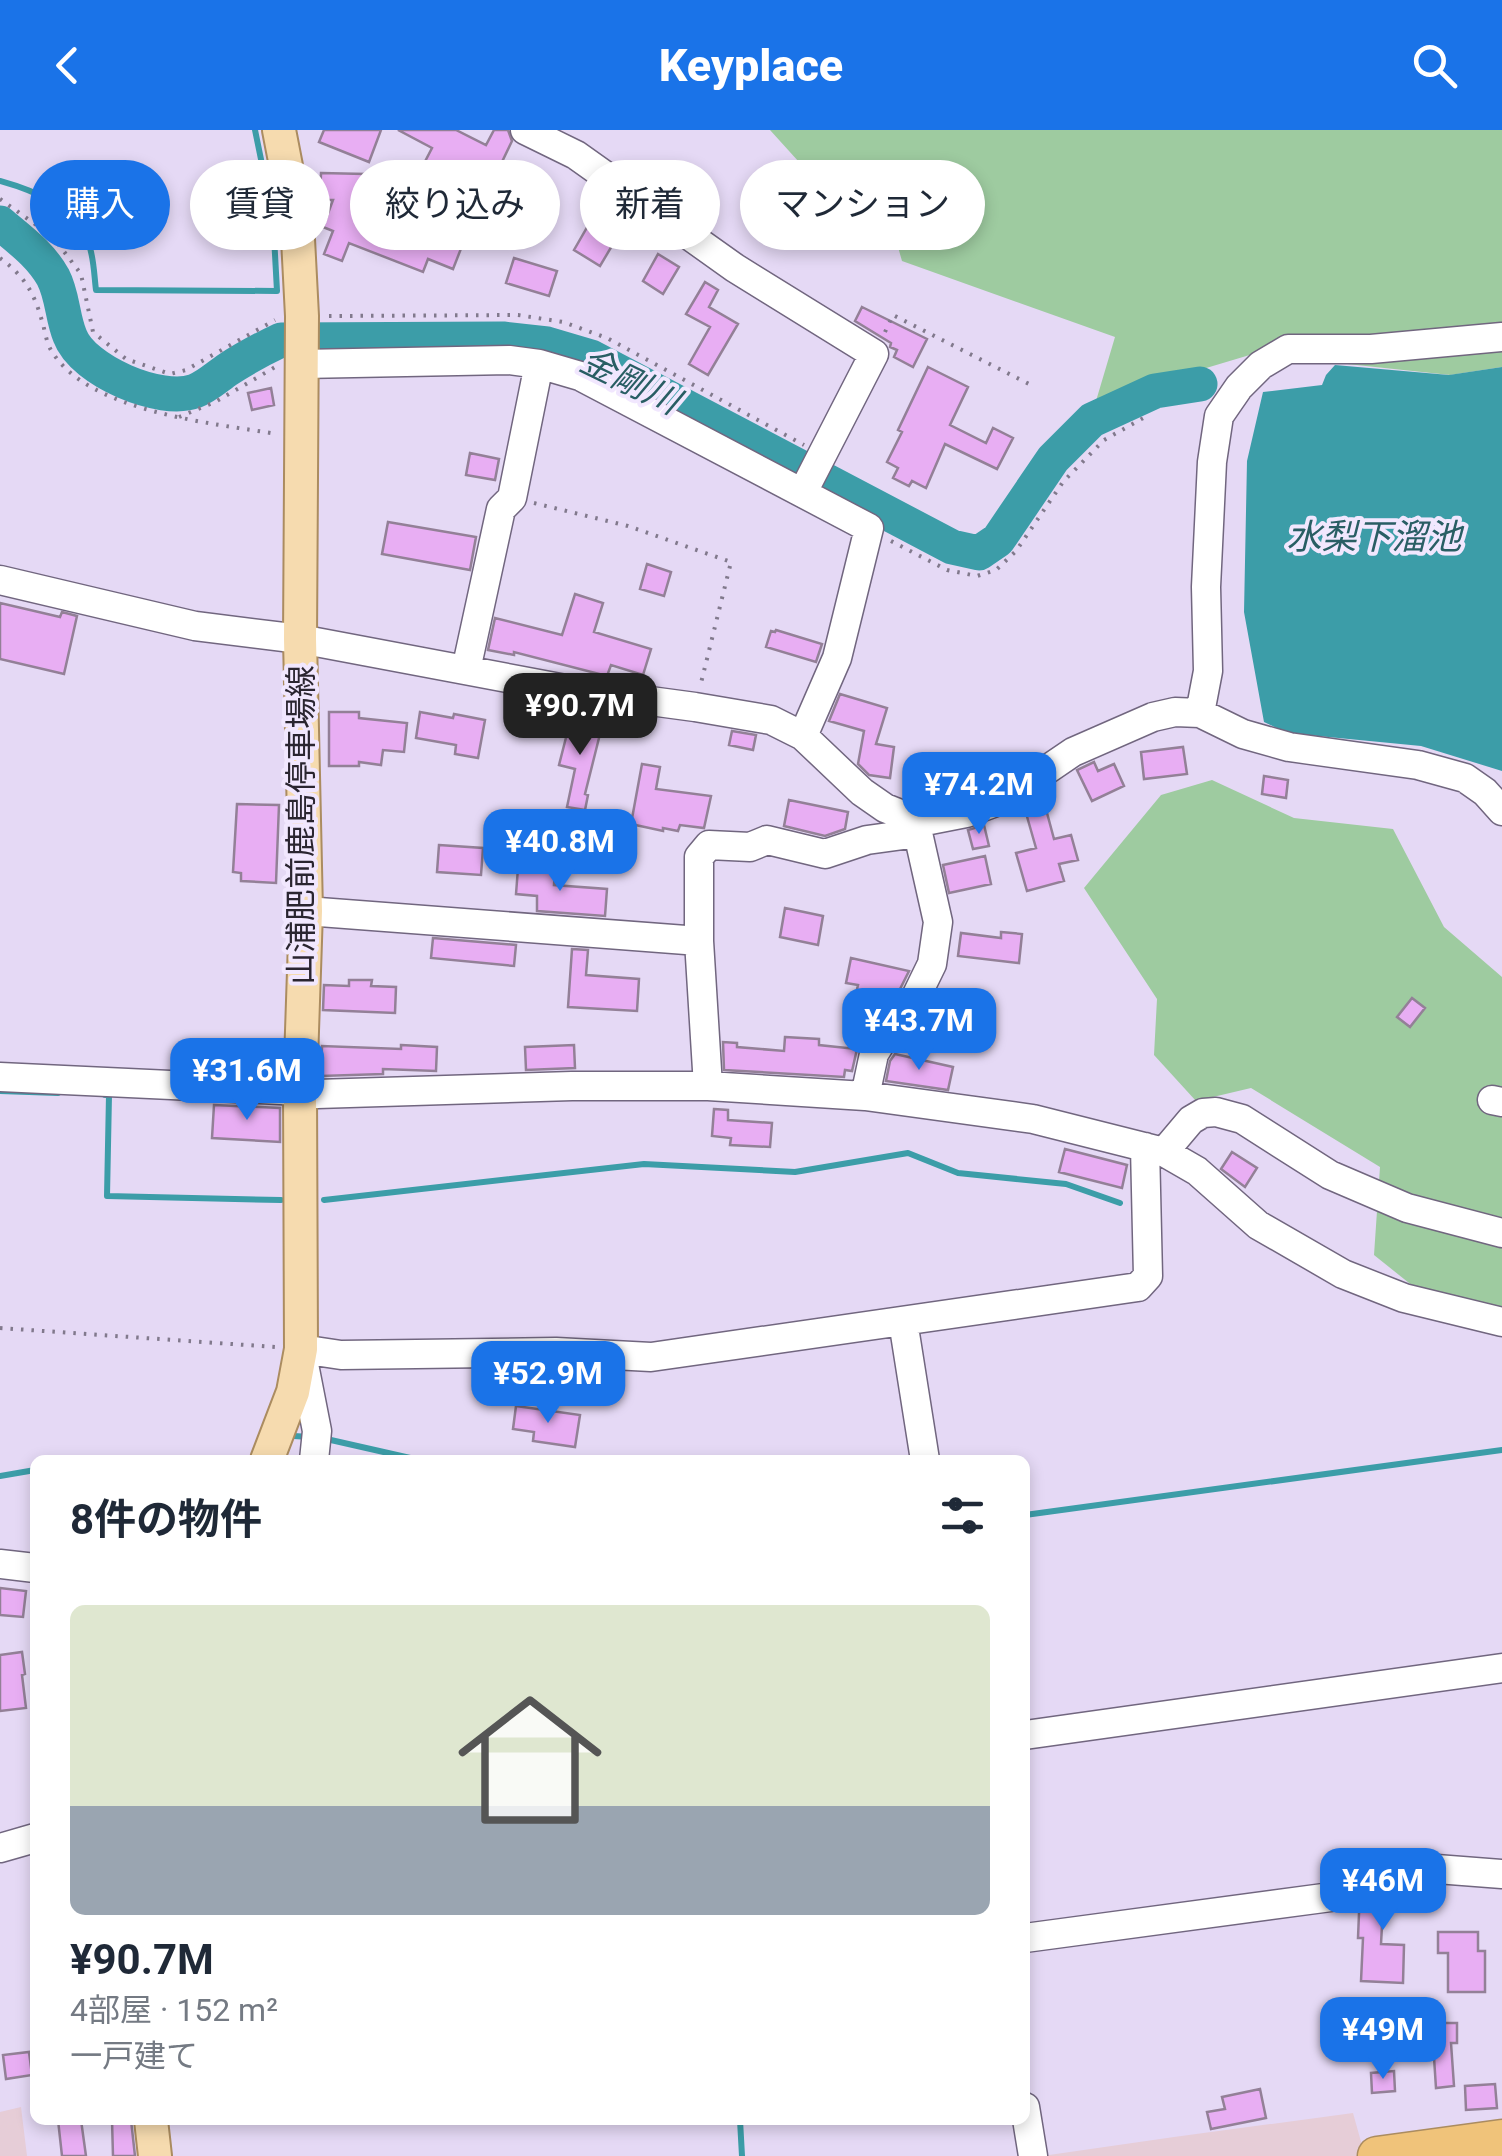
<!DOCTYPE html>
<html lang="ja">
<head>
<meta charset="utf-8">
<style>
  :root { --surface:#fff; --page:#f2f2f3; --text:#1f2937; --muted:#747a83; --line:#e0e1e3; --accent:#1a73e8 }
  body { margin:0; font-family:Roboto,"Noto Sans JP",sans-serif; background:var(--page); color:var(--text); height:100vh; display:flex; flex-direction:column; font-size:38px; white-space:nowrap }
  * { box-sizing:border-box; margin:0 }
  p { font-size:32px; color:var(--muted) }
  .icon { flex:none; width:55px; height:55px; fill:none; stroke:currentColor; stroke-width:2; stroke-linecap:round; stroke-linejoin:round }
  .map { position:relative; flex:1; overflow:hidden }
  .side { position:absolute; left:30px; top:1325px; width:1000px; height:670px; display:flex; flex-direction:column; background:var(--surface); border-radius:15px; box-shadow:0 5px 15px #0003 }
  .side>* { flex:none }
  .hud { position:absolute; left:30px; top:30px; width:1000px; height:90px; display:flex; gap:20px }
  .price { position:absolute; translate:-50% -85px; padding:0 22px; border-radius:20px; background:var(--accent); color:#fff; font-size:32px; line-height:65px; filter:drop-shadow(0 2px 5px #0008) }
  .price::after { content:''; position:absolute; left:50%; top:60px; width:30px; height:22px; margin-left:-15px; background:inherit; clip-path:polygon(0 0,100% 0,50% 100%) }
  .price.current { background:#222; color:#fff }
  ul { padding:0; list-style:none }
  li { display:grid; align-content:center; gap:20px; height:530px; padding:0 40px }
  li+li { border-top:2px solid var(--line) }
  li span { display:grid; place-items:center; height:310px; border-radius:15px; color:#555 }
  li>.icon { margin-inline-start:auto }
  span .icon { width:180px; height:180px; fill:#fffc; stroke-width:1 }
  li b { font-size:42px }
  h2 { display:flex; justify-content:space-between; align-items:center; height:120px; padding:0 40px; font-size:42px }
  .tag { padding:0 35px; border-radius:45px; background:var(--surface); box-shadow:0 5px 15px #0003; font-size:35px; line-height:90px }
  .tag.current { background:var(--accent); color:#fff }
  header { display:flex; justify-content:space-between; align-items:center; height:130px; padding:0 40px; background:var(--accent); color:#fff; font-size:45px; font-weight:800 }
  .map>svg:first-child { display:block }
</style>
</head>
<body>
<header><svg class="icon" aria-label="back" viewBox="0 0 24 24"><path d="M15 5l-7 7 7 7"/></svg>Keyplace<svg class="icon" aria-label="search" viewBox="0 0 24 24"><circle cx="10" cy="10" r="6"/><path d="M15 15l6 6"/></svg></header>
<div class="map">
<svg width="1502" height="2026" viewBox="0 0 1502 2026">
  <rect width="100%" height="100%" fill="#e5d9f5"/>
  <path fill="#e6cdd7" d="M21,1977l6,49h-27v-44z
    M1353,1983l12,43h-323l132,-19z"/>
  <path fill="#9ecba0" d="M770,0h732v237l-52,8 -197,-21 -157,47 19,-64 -213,-76 -10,-35 -74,-43z
    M1212,650l82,38 99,11 51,98 58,50v332l-88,-22 -40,-32 6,-88 -129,-79 -55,13 -42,-46 3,-56 -73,-111 77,-93z"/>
  <path fill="#3c9da8" d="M1335,235l114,10 53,-8v404l-81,-25 -134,-13 -23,-11 -20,-110 3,-151 16,-69 59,-7 4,-10z"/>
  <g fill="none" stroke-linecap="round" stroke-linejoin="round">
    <path stroke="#3c9da8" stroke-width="6" d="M0,51c36,10 72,25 88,61 6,14 6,33 8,48l181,1 -4,-73 -18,-88
      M0,961l58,2
      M105,965h4l-2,101 174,4
      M324,1070l320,-36 151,8 113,-19 50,20 108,11 54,19
      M294,1306l16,1
      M322,1308l97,22
      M59,1330l4,-2 56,2
      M239,1330l6,-1
      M0,1346l35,-6
      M1025,1385l477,-65
      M740,1990l2,36"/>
    <path stroke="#3c9da8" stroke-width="35" d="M0,93c20,17 40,31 53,54 10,19 9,40 17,59 13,35 91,68 125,55 11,-4 22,-14 32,-21 18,-12 35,-21 54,-30l222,-1 44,5 44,13 361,190 27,6 19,-13 55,-81 39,-39 63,-29 45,-7"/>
  </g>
  <path fill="#e8aef3" stroke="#938097" stroke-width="2.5" d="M324,0h57l-12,32 -50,-20z
    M398,0h58l30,15 8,-15h14l4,11 -32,67 -63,-31 15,-29z
    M321,43l44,1 -2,6 13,5 -12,32 29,11 5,-11 46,18 -1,4 19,7 -9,23 -25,-10 -5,13 -74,-29 -7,18 -18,-7 9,-23 -10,-4 10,-27h-13z
    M630,85l17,12 -12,20 -18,-10z
    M589,94l27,15 -16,27 -26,-16z
    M658,124l21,13 -16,27 -20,-13z
    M514,128l43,13 -8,25 -43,-13z
    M705,152l13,8 -9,17 29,17 -30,51 -19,-11 21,-37 -24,-13z
    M862,177l65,32 -14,28 -19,-10 3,-7 -7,-3 1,-4 -36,-22z
    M928,237l40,20 -18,38 36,18 7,-15 20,10 -16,31 -52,-25 -19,44 -14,-7 -3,5 -16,-8 5,-10 -11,-6 15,-30 -4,-2z
    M271,258l3,17 -22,5 -4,-17z
    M470,323l29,6 -4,21 -29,-5z
    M388,392l88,15 -6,33 -88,-16z
    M647,434l24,8 -7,24 -24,-7z
    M575,464l28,9 -9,29 57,17 -8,26 -32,-10 -4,11 -93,-24v3l-26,-5 7,-32 67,17z
    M0,473l60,14 2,-5 15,4 -13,58 -64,-15z
    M776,500l46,14 -6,18 -50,-15 5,-16 4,1z
    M840,564l47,14 -11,36 18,3 -4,31 -21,-3 -11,-11 6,-33 -35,-10z
    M329,582h30v6l48,5 -3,29 -21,-2 -2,15 -22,-3v4h-30z
    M420,582l33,6 1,-4 31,6 -7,38 -23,-4 1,-9 -40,-7z
    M571,588l31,8 -17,68 3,1 -3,15 -18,-3 8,-38 -16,-4z
    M732,601l24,4 -3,15 -24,-5z
    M1183,617l4,27 -43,5 -3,-27z
    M1094,632l4,9 16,-7 10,22 -32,15 -15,-31z
    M642,634l18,3 -4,22 55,7 -7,32 -24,-3 -2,6 -15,-3v3l-32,-7z
    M1264,646l24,4 -2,18 -24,-4z
    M1043,668l11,41 17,-4 7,25 -19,4 5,17 -37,10 -11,-38 20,-5 -12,-42z
    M789,670l59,12 -3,17 -20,7 -41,-10z
    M237,674l42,1 -3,78 -35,-2v-8l-8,-1z
    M984,695l5,21 -16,3 -5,-19z
    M439,715l44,3 -2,27 -44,-3z
    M985,726l6,28 -42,9 -6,-28z
    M518,738l37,2 -1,15 53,4 -2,27 -68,-5v-15l-21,-2z
    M785,778l38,8 -5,29 -38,-8z
    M1001,802l21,2 -3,29 -61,-7 3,-23 40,5z
    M433,808l83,7 -2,21 -83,-8z
    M572,819l16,1 -2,25 53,4 -2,32 -69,-4z
    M851,828l58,13 -12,24 -9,-2 -5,19 -30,-6 5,-21 -12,-2z
    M349,850h23l-1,6 25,1 -1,26 -72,-3 1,-25 25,1z
    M1412,868l13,10 -15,19 -13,-10z
    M785,907l34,2v6l38,4 -5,22 -7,-1 -1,7 -120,-7 -1,-28 14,1v4l47,4z
    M401,915l36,2 -1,24 -53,-2v5l-62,2 1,-30 79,3z
    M574,915l1,23 -49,2 -1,-23z
    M895,924l58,13 -5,23 -62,-9 4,-20z
    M214,975l66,3v34l-68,-4z
    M714,979l14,1v10l44,3 -2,24 -40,-2 1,-7 -19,-2z
    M1065,1019l62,16 -5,23 -63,-16z
    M1232,1022l25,16 -12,19 -24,-18z
    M516,1276l64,9 -5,32 -42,-6 1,-9 -21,-3z
    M0,1458l26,3 -3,26 -23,-2z
    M22,1522l3,22 -3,1 4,33 -26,3v-56z
    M1360,1759l68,3 -1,17 -44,-2 -2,37 23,1 -1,38 -42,-2 2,-43h-5z
    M1438,1802h40v19h7v41h-37v-39h-10z
    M1351,1883h56v10h50v20h-6l3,43 -18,2 -3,-46h-10v-4h-72z
    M29,1922l3,23 -26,4 -3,-24z
    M1394,1941l1,20 -23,2 -1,-20z
    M1495,1954l2,24 -31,2 -1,-24z
    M1260,1959l6,29 -55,11 -4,-17 18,-3 -3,-12z
    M58,1990h23l5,36h-24z
    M112,1990h19l4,36h-22z"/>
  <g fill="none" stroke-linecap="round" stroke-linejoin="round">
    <defs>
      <path id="minor" d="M525,0l51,25 159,113 139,86 -71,138
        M302,234l207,-4 30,4 41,12 289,152 -32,130 -34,78
        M0,450l195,46 105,13 276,52 119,16 76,13 32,16 59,56 23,16 35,14 46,-9 38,-14 69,-47 80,-35 22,-5 25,1 43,21 46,13 129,18 47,13 20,14 17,19
        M466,540l35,-161 11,-11 27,-134
        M1200,583l8,-42 -2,-84 6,-125 7,-46 20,-29 22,-22 27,-16h83l131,-12
        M306,781l393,30
        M0,947l300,14 17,3 255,-8h136l157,10 168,23 131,33 33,19 61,54 85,49 61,24 98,24
        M708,956l-9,-145v-84l10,-12 41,2 17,-7 58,14 42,-14 51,-7 2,-11
        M865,966l9,-42 11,-18 26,-29 21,-43 6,-42 -20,-89
        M1492,970l10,2
        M1164,1022l27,-32 12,-7 13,-1 26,7 88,56 77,33 95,25
        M903,1191l22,139
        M314,1330l3,-29 -16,-82 40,6 215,-3 95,5 487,-70 10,-11 -3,-129
        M0,1434l35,4
        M1025,1605l477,-67
        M0,1718l35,-10
        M1025,1808l306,-41 17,-26 24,-7 130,10
        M1025,1977l8,49"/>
      <path id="major" d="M267,1330l26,-68 8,-43 -1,-258 6,-180 -6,-272 2,-323 -4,-77 -6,-42 -13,-67
        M151,1990l4,36"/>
      <path id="highway" d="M1377,2026l125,-17"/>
    </defs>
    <use href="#minor" stroke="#71667f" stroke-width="31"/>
    <use href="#major" stroke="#ab8c60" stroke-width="36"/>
    <use href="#highway" stroke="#ab8c60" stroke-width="41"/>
    <path stroke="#81798c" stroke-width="4" stroke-dasharray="2.5 8" stroke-linecap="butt" d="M0,69l53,38 28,37 12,58 33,27 44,15 16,-4 89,-50
      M0,128c24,18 34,34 42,63 3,9 4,21 9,29 36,62 161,73 226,84
      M329,186l189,-1 45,7 44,16 197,107
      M885,202l8,-17 142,72
      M179,287l36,-15 62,-36
      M534,373l94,23 103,36 -30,121
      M891,411l56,29 30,6 19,-6 20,-19 47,-69 41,-42 41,-23
      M0,1198l275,19"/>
    <use href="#minor" stroke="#fff" stroke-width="28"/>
    <use href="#major" stroke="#f6dbaf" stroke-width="32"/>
    <use href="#highway" stroke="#f0c37a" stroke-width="38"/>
  </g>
  <g text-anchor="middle" stroke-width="8" stroke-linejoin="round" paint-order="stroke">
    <g font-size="32" fill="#2a2530" stroke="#f1e7fe">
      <text transform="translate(301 695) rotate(-90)" y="11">山浦肥前鹿島停車場線</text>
    </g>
    <g font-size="35" font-style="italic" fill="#295e64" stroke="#f1e7fe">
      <text transform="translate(630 251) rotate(26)" y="12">金剛川</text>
      <text x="1374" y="419">水梨下溜池</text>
    </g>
  </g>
</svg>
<b class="price current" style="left:580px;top:628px">¥90.7M</b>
<b class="price" style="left:979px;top:707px">¥74.2M</b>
<b class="price" style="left:560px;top:764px">¥40.8M</b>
<b class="price" style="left:919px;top:943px">¥43.7M</b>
<b class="price" style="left:247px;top:993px">¥31.6M</b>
<b class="price" style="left:548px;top:1296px">¥52.9M</b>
<b class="price" style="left:1383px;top:1803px">¥46M</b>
<b class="price" style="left:1383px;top:1952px">¥49M</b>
<div class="hud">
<a class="tag current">購入</a>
<a class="tag">賃貸</a>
<a class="tag">絞り込み</a>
<a class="tag">新着</a>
<a class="tag">マンション</a>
</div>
<section class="side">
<h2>8件の物件<svg class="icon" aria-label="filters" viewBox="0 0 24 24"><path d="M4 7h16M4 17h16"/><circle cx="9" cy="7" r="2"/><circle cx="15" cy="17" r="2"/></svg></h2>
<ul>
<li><span style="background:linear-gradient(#dfe7d0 65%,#9aa5b1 0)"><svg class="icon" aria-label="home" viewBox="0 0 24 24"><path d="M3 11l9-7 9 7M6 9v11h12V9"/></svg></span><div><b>¥90.7M</b><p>4部屋 · 152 m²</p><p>一戸建て</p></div></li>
</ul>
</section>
</div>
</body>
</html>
